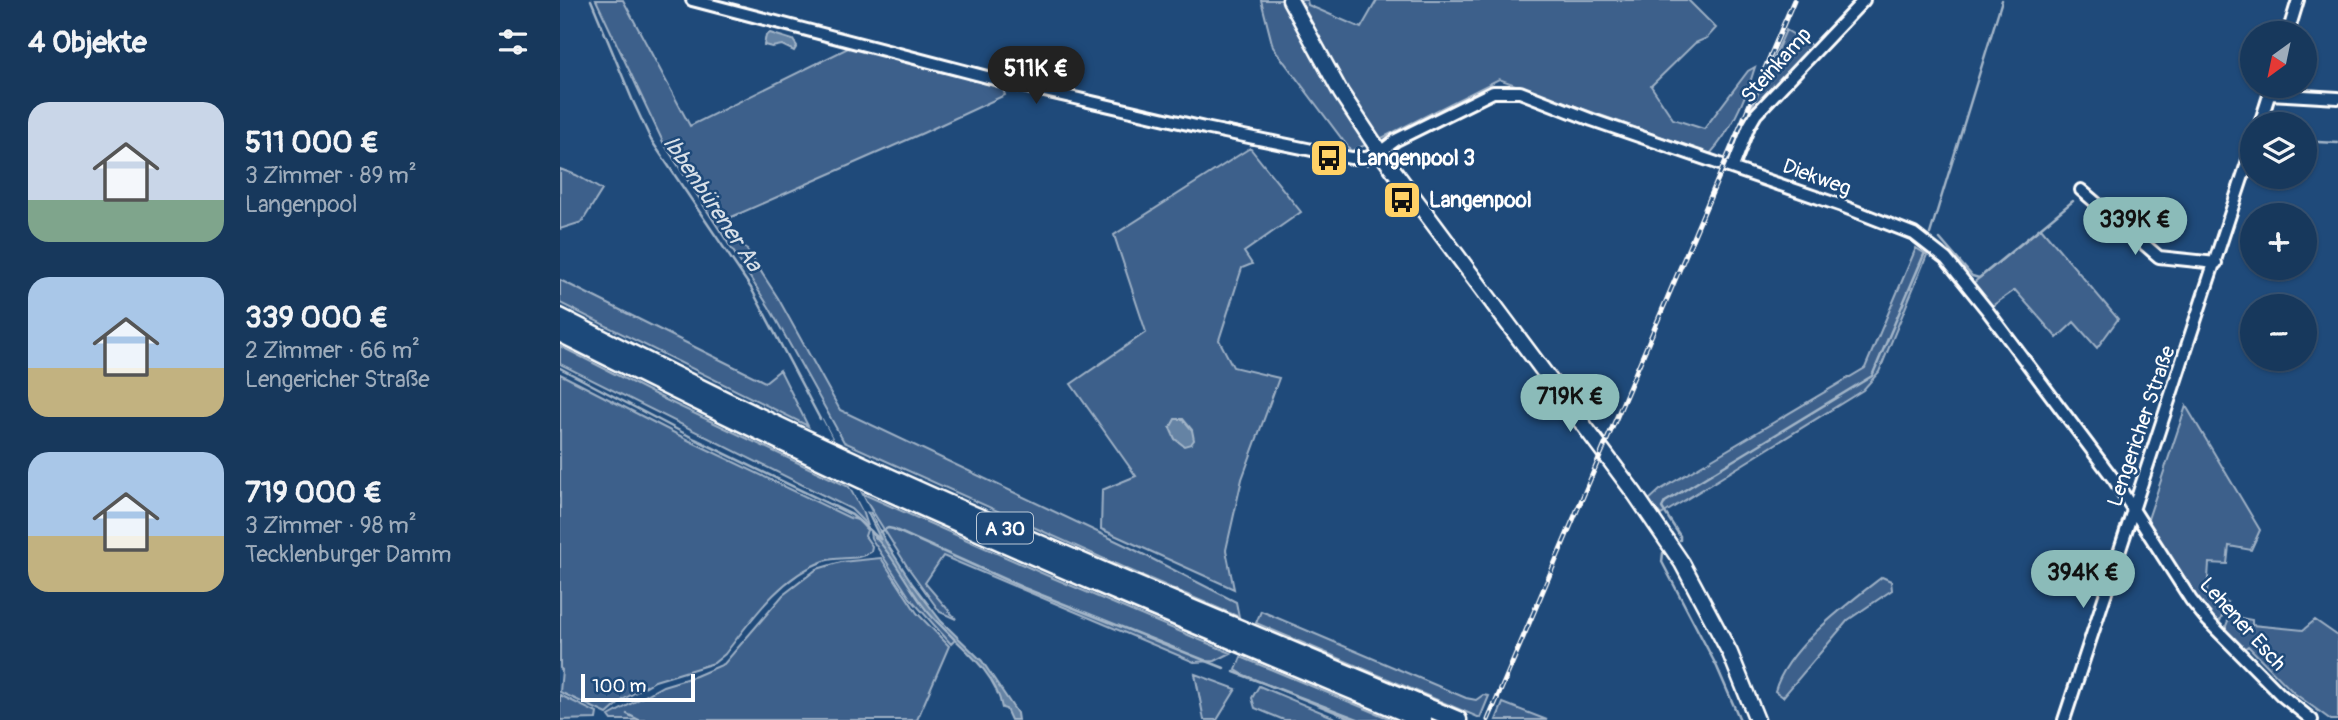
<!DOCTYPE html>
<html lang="de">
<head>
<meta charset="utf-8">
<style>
  :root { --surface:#17385c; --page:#244365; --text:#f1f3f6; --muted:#9eacbb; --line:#365272; --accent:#8bbbb9 }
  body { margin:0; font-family:Pangolin,sans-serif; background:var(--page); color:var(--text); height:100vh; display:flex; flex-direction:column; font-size:26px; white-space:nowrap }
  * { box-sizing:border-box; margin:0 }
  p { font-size:23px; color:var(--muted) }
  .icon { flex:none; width:38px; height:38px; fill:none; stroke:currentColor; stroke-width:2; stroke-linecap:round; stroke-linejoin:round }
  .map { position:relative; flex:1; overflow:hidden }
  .details { display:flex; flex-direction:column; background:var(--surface); width:560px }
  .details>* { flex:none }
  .needle { width:46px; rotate:213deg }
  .buttons { position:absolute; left:1680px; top:21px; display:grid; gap:14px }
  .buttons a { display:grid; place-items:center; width:77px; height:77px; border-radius:50%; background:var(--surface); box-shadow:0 2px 5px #0004,0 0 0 2px var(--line); font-size:35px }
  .scale { position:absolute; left:21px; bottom:18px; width:114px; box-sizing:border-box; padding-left:7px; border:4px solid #fff; border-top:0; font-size:19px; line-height:24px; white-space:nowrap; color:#fff; -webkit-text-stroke:5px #1f4a7a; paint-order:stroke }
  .price { position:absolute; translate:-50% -60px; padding:0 16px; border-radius:24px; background:var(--accent); color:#111; font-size:23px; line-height:46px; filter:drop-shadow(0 2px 4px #0008) }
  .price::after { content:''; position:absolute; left:50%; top:42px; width:21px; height:16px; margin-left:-10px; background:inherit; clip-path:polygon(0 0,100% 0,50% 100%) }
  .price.selected { background:#222; color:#fff }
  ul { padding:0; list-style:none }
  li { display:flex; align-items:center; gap:21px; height:175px; padding:0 28px }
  li span { display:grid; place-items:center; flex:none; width:196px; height:140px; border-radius:21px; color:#555 }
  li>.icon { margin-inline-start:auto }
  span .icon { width:84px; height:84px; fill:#fffc; stroke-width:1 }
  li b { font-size:30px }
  h2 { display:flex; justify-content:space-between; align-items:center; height:84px; padding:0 28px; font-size:30px }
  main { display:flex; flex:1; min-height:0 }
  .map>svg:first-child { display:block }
</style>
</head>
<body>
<main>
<section class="details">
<h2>4 Objekte<svg class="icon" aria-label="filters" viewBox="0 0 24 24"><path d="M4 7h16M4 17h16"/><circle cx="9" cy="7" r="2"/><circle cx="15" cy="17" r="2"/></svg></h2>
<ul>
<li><span style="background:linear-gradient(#c9d6e8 70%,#7fa58c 0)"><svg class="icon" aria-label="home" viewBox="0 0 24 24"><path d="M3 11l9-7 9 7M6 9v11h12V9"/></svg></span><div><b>511 000 €</b><p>3 Zimmer · 89 m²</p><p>Langenpool</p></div></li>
<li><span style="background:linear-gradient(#a9c7e8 65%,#c2b280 0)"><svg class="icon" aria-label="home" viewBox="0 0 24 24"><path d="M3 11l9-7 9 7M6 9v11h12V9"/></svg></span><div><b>339 000 €</b><p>2 Zimmer · 66 m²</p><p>Lengericher Straße</p></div></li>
<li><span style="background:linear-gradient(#a9c7e8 60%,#c2b280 0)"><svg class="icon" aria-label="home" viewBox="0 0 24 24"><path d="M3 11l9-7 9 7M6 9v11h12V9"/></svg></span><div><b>719 000 €</b><p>3 Zimmer · 98 m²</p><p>Tecklenburger Damm</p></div></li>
</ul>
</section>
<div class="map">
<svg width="1778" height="720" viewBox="0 0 1778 720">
  <rect width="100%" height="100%" fill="#1f4a7a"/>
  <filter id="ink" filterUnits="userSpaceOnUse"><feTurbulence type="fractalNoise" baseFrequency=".0143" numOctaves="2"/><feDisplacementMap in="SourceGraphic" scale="14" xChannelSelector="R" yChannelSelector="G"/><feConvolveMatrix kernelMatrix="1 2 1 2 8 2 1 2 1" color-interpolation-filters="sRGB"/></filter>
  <g filter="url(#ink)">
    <path fill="#3c618b" stroke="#9eb0c5" stroke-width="2" d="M36,0h27l67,126 162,-80 150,40 3,9 -82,38 -196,86 51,79 62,112 289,137 107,55 3,15 -119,-51 -276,-124 -75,-135 -106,-165z
      M701,0h21l34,64 52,80 -17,7 -78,-104z
      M736,0h11l1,5 53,23 16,-28h311l28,28 -9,10 -12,5 -44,43 22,33 31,10 44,-58 7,-4c-9,30 -24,64 -45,87l-211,-75 -121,61 -10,-15 -8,-19 -21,-29z
      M1226,30l28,17 -60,63 -23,52 -3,-1z
      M690,148l51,64 -57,40 8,12 -10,4 -23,72 14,27 46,11 -37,101 -16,71 8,39 -133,-60 1,-39 34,-14 -65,-92 75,-52 -32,-97z
      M0,169l16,6 26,15 -20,32 -22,7z
      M1481,228l77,91 -21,29 -23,-26 -17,16 -42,-48 -26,18 -17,-24z
      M1356,248l11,7 -48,117 -16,18 -202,125 -12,-15 11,-10 205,-122z
      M0,280l205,102 15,-12 28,56 -248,-123z
      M0,346l106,54 183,87 14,24 5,15 -17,-17 -291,-145z
      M0,374l130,67 160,77 8,2 9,10 -2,6 7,10 -1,6c-13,9 -32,4 -47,9 -44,16 -72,58 -99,93l-11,9 -59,18 -31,18 -17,15 -47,-22 2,-22 -2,-2z
      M1626,406l74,124 -9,20 -22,-4 -2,18 -18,-1 -2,31 21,8 -8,19 -3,1 -9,-4 -57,-90 -3,-9z
      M301,493l185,82 185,78 -16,8 -21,1 -251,-106 -18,27 31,36 -16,-7 -33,-46z
      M310,532l15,14 42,65 28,29 -4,4 -41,-46 -39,-60z
      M321,558l36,55 32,33 -32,74h-305l-3,-4 54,-30 33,-10 28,-12 59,-69 34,-26 24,-7z
      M1322,577l9,4 1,9 -44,30 -65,77 -8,-6c12,-43 72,-87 107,-114z
      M701,611l205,87 10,2 7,-5 6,1 -9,22 -224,-95z
      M1670,616l22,4v5l51,5 12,-10 23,16v84h-7l-37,-27 -46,-47 -6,4 -16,-17v-7z
      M681,657l152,63h-39l-110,-45 -8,-5z
      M635,674l41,15 -19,31h-13z
      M699,686l81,34h-56l-29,-12 -3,-10z
      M0,695l37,18 -1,6 -36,1z
      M943,703l44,17h-51z"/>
    <path fill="#6583a4" stroke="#a3b5c8" stroke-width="2" d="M210,33l23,7 4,6 -3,5 -12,-6 -10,2 -8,-2 2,-10z
      M262,419l65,125 25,39 29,38 41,40 35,52 1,7h-7l-5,-11 -4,-1c-7,-41 -50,-67 -75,-97 -21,-26 -33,-56 -57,-79v-2l11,10z
      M615,419h8l9,11 2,10 -3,4 -7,2 -9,-7 -5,-11z"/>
    <path fill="#1f4a7a" d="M254,419h8l49,93 -8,-1z"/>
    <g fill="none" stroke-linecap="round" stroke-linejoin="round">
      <path stroke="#a3b5c8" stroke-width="2.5" d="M31,0l41,99 19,41 100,148 69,131
        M1758,142l20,1
        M1370,234l72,-234
        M1380,239l32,37 7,2 94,-77
        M0,368l135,71 157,76 20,17
        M320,532l8,-4 5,1 131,59 200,80
        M1120,540v-4l-18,-28 3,-6 207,-126 54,-126
        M1103,553l-1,9 55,105 23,53
        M674,672l126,48
        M67,714l12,6"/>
      <defs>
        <path id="minor" d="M132,0l322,84 191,44 146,30h15l14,-6 16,-12 97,-48h27l72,28 250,86 72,28 32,25 41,51 128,171 76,119 17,21 73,74 31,25
          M1728,33l10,-33
          M1710,94l68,4
          M1700,124l12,-38
          M1173,167l16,-41 7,-12 108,-114
          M1521,190l78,67 57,6
          M1504,720l188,-572"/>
        <path id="major" d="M730,0l51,93 39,59 255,342 47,69 48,90 27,67"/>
        <path id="highway" d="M0,317c88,45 176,90 266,131 208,97 421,183 632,272
          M0,333c110,55 221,110 333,161 175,79 353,152 530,226"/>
      </defs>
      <use href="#minor" stroke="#fff" stroke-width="16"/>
      <use href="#major" stroke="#fff" stroke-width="19"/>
      <use href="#highway" stroke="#fff" stroke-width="21"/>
      <use href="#minor" stroke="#1f4a7a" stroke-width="10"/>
      <use href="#major" stroke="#1f4a7a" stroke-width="14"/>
      <use href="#highway" stroke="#1f4a7a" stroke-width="16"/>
      <defs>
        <path id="rail" d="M928,720l306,-720"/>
      </defs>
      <use href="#rail" stroke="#fff" stroke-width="5"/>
      <use href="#rail" stroke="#1f4a7a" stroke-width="2.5" stroke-dasharray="8" stroke-linecap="butt"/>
    </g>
  </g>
  <defs>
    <symbol id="bus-square" viewBox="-11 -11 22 22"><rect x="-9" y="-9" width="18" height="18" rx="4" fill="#ffd166" stroke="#1f4a7a"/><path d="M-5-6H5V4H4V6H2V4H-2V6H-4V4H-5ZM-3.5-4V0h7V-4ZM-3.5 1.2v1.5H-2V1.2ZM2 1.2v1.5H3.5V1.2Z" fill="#111"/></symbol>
  </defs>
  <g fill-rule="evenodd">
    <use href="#bus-square" x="747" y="136" width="44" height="44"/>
    <use href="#bus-square" x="820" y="178" width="44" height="44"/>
  </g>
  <g text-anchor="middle" stroke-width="5" stroke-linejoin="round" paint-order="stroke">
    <rect fill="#1f4a7a" stroke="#bcc9d7" stroke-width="2" x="417" y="512.5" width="56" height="31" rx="5"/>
    <g font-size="19" font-weight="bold" fill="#fff">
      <text x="445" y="535">A 30</text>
    </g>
    <g font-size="21" fill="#fff" stroke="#1f4a7a">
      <text transform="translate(1216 65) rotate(-48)" y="7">Steinkamp</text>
      <text transform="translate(1257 177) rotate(20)" y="7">Diekweg</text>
      <text transform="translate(1581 426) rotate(-71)" y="7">Lengericher Straße</text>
      <text transform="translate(1683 624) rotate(48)" y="7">Lehener Esch</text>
    </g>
    <g font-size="21" font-weight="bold" fill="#fff" stroke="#1f4a7a" text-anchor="start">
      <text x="796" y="165">Langenpool 3</text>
      <text x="869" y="207">Langenpool</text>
    </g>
    <g font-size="23" font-style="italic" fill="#d8e0e8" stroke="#1f4a7a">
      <text transform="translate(153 203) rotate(56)" y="8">Ibbenbürener Aa</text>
    </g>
  </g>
</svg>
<div class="buttons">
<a><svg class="needle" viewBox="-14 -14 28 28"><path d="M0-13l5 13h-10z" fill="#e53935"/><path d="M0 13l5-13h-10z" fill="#9eacbb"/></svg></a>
<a><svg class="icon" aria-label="layers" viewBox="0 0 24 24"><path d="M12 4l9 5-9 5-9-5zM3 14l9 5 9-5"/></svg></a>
<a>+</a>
<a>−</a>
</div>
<div class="scale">100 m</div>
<b class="price selected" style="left:476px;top:106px">511K €</b>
<b class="price" style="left:1575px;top:257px">339K €</b>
<b class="price" style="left:1010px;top:434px">719K €</b>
<b class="price" style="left:1523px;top:610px">394K €</b>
</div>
</main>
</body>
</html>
